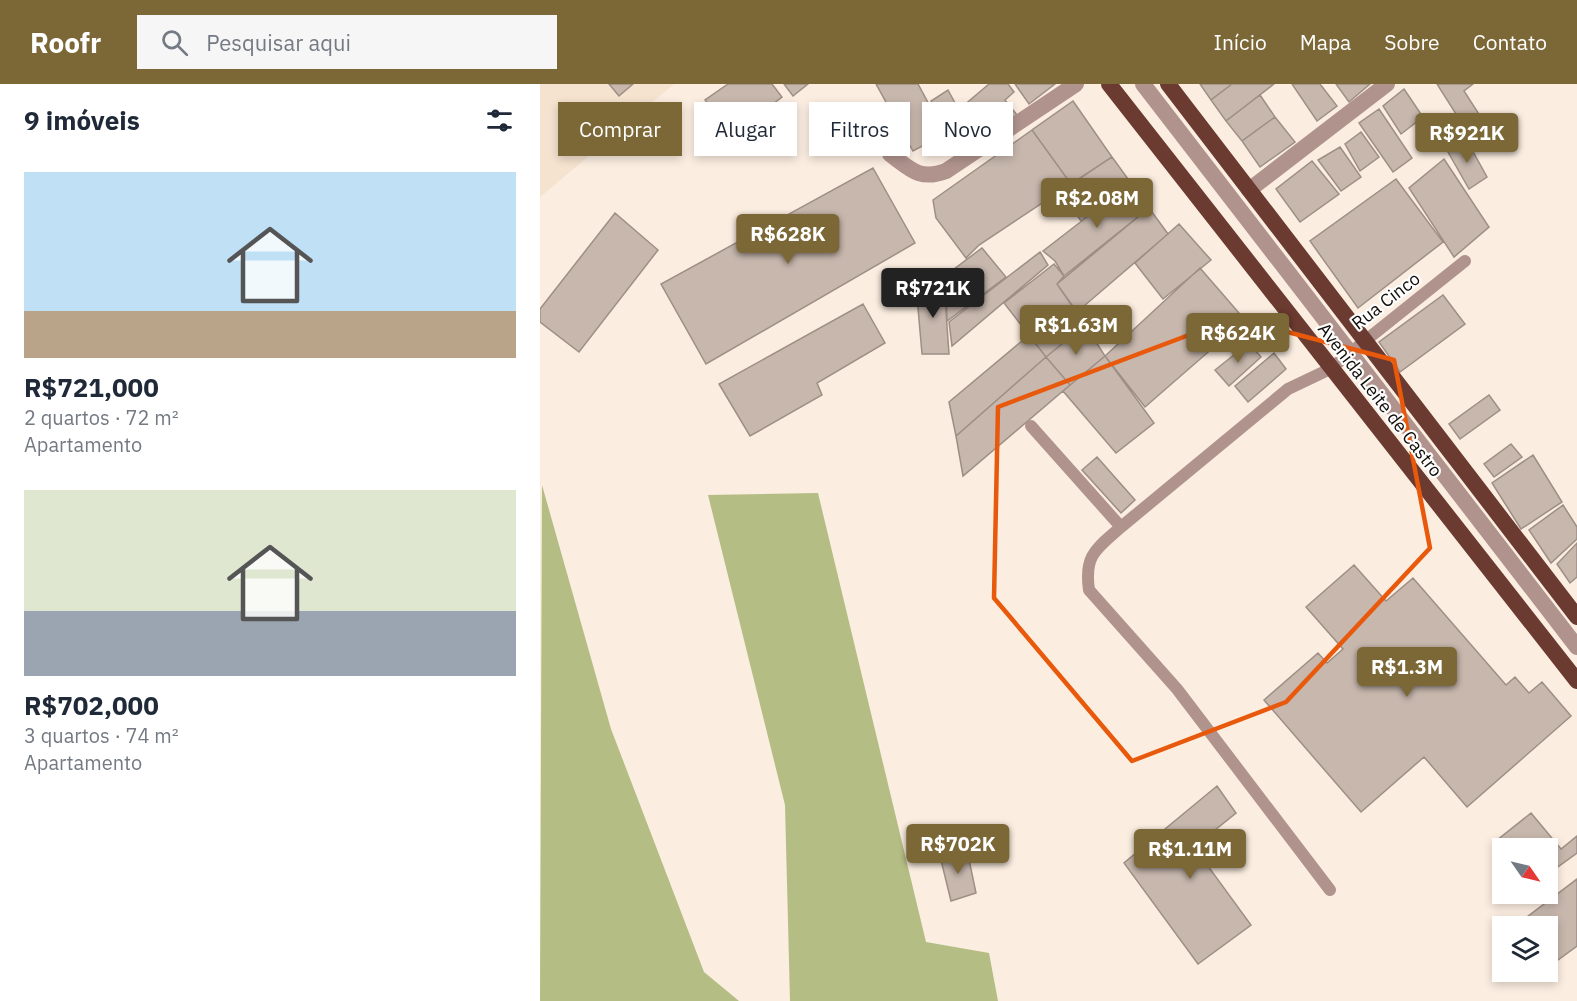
<!DOCTYPE html>
<html lang="pt">
<head>
<meta charset="utf-8">
<style>
  :root { --surface:#fff; --page:#f6f6f7; --text:#1f2937; --muted:#747a83; --accent:#7c6736 }
  body { margin:0; font-family:"IBM Plex Sans",sans-serif; background:var(--page); color:var(--text); height:100vh; display:flex; flex-direction:column; font-size:22px; white-space:nowrap }
  * { box-sizing:border-box; margin:0 }
  p { font-size:20px; color:var(--muted) }
  .icon { flex:none; width:33px; height:33px; fill:none; stroke:currentColor; stroke-width:2; stroke-linecap:round; stroke-linejoin:round }
  .map { position:relative; flex:1; overflow:hidden }
  .sheet { display:flex; flex-direction:column; background:var(--surface); width:540px }
  .sheet>* { flex:none }
  .top-card { position:absolute; left:18px; top:18px; width:570px; height:54px; display:flex; gap:12px }
  .needle { width:39px; rotate:124deg }
  .tools { position:absolute; left:952px; top:754px; display:grid; gap:12px }
  .tools a { display:grid; place-items:center; width:66px; height:66px; border-radius:0px; background:var(--surface); box-shadow:0 3px 9px #0003; font-size:30px }
  .price { position:absolute; translate:-50% -51px; padding:0 14px; border-radius:6px; background:var(--accent); color:#fff; font-size:20px; line-height:39px; filter:drop-shadow(0 2px 3px #0008) }
  .price::after { content:''; position:absolute; left:50%; top:36px; width:18px; height:14px; margin-left:-9px; background:inherit; clip-path:polygon(0 0,100% 0,50% 100%) }
  .price.on { background:#222; color:#fff }
  ul { padding:0; list-style:none }
  li { display:grid; align-content:center; gap:12px; height:318px; padding:0 24px }
  li span { display:grid; place-items:center; height:186px; border-radius:0px; color:#555 }
  li>.icon { margin-inline-start:auto }
  span .icon { width:108px; height:108px; fill:#fffc; stroke-width:1 }
  li b { font-size:26px }
  h2 { display:flex; justify-content:space-between; align-items:center; height:72px; padding:0 24px; font-size:26px }
  .chip { padding:0 21px; border-radius:0px; background:var(--surface); box-shadow:0 3px 9px #0003; font-size:21px; line-height:54px }
  .chip.on { background:var(--accent); color:#fff }
  header { display:flex; align-items:center; gap:36px; box-sizing:border-box; height:84px; padding:0 30px; background:var(--accent); color:#fff }
  header strong { font-size:28px }
  nav { display:flex; gap:33px; margin-inline-start:auto; font-size:21px }
  .search { width:420px; height:54px; background:var(--page); display:flex; align-items:center; gap:15px; box-sizing:border-box; padding:0 21px; border-radius:0px; color:var(--muted); font-size:22px }
  main { display:flex; flex:1; min-height:0 }
  .map>svg:first-child { display:block }
</style>
</head>
<body>
<header>
<strong>Roofr</strong>
<div class="search"><svg class="icon" aria-label="search" viewBox="0 0 24 24"><circle cx="10" cy="10" r="6"/><path d="M15 15l6 6"/></svg>Pesquisar aqui</div>
<nav><a>Início</a><a>Mapa</a><a>Sobre</a><a>Contato</a></nav>
</header>
<main>
<section class="sheet">
<h2>9 imóveis<svg class="icon" aria-label="filters" viewBox="0 0 24 24"><path d="M4 7h16M4 17h16"/><circle cx="9" cy="7" r="2"/><circle cx="15" cy="17" r="2"/></svg></h2>
<ul>
<li><span style="background:linear-gradient(#bfe0f5 75%,#b9a48a 0)"><svg class="icon" aria-label="home" viewBox="0 0 24 24"><path d="M3 11l9-7 9 7M6 9v11h12V9"/></svg></span><div><b>R$721,000</b><p>2 quartos · 72 m²</p><p>Apartamento</p></div></li>
<li><span style="background:linear-gradient(#dfe7d0 65%,#9aa5b1 0)"><svg class="icon" aria-label="home" viewBox="0 0 24 24"><path d="M3 11l9-7 9 7M6 9v11h12V9"/></svg></span><div><b>R$702,000</b><p>3 quartos · 74 m²</p><p>Apartamento</p></div></li>
</ul>
</section>
<div class="map">
<svg width="1037" height="917" viewBox="0 0 1037 917">
  <rect width="100%" height="100%" fill="#fbede0"/>
  <path fill="#f5e2cf" d="M0,0h134l-134,113z"/>
  <path fill="#b4bd83" d="M2,401l69,244 93,243 35,29h-199z
    M278,409l108,449 63,11 9,48h-208l-5,-196 -77,-310z"/>
  <path fill="#c7b7ad" stroke="#9e8f85" stroke-width="1.5" d="M69,0h24l-14,12z
    M188,0h44l10,13 -49,38 -28,-35z
    M244,0h24l-15,12z
    M336,0h42l27,50 -32,17z
    M449,0h19l6,8 -9,8 12,15 -21,15 -34,-23z
    M475,0h40l-26,20z
    M660,0h32l-21,16z
    M692,0h42l-48,37 -15,-21z
    M752,0h28l17,22 -20,15z
    M796,0h34l-21,18z
    M897,0h36l-9,7 20,31 -16,11z
    M864,5l19,28 -22,17 -18,-28z
    M408,6l13,24 -18,10 -12,-23z
    M720,11l15,22 -33,24 -16,-20z
    M533,17l39,56 -41,27 -39,-54z
    M839,25l33,49 -19,14 -34,-49z
    M735,33l20,25 -35,25 -18,-26z
    M492,46l39,54 -92,61 -13,13 -30,-40 -3,-18z
    M821,48l18,25 -19,14 -15,-27z
    M926,55l21,38 -18,12 -21,-37z
    M800,63l21,30 -20,14 -23,-31z
    M572,73l19,26 -50,38 -21,-29z
    M904,75l45,68 -35,30 -45,-69z
    M772,77l27,33 -39,28 -24,-33z
    M333,84l42,75 -209,121 -45,-80z
    M856,95l47,63 -85,66 -48,-67z
    M591,99l18,25 -85,68 -9,-15 -12,-10z
    M609,124l19,26 -91,78 -20,-28z
    M75,129l43,37 -79,102 -39,-30v-13z
    M639,140l32,36 -48,39 -28,-36z
    M442,164l24,29 -59,44 -1,-46z
    M500,168l8,13 -96,81 -3,-24z
    M514,180l10,12 -7,8 28,41 -39,32 -42,-54z
    M660,184l45,52 -100,87 -40,-51z
    M404,199l5,71h-27l-6,-69z
    M903,211l22,29 -65,48 -21,-30z
    M323,220l22,39 -68,40 5,12 -72,41 -31,-52z
    M545,241l20,31 -35,29 -24,-28z
    M489,251l17,22 -90,79 -7,-34z
    M709,259l12,14 -32,29 -14,-16z
    M734,269l12,16 -38,33 -13,-16z
    M565,272l49,67 -38,30 -53,-62z
    M506,273l24,28 -107,91 -7,-40z
    M949,311l11,15 -40,29 -11,-15z
    M971,360l11,13 -28,20 -10,-13z
    M993,371l29,47 -41,27 -29,-46z
    M557,373l38,43 -14,13 -39,-43z
    M1023,421l14,22v12l-26,24 -22,-33z
    M1037,459v34l-7,6 -13,-19z
    M814,481l32,36 27,-23 93,107 9,-8 14,16 13,-11 29,34 -104,91 -43,-50 -63,55 -97,-112 54,-47 9,10 16,-14 -37,-42z
    M677,702l19,27 -42,34 57,78 -53,39 -74,-101z
    M991,729l30,36 16,-13v17l-29,21v-25l-45,2 -7,-10z
    M427,766l9,43 -25,8 -11,-45z
    M1037,795v67l-19,14 -10,-13v-20h-14l-7,-10z"/>
  <g fill="none" stroke-linecap="round" stroke-linejoin="round">
    <path stroke="#b0938d" stroke-width="12" d="M491,342l90,101
      M790,806l-153,-201 -88,-99c-5,-35 7,-41 32,-63l167,-138 42,-20 135,-108"/>
    <path stroke="#b0938d" stroke-width="16" d="M603,0l434,563"/>
    <path stroke="#b0938d" stroke-width="16" d="M350,70c20,15 30,27 56,17l130,-87
      M709,106l138,-106"/>
    <path stroke="#6b3a30" stroke-width="16" d="M569,0l468,597
      M628,0l409,533"/>
  </g>
  <path fill="none" stroke="#e8590c" stroke-width="4.5" stroke-linejoin="round" d="M694,234l160,42 36,188 -144,154 -154,59 -138,-163 4,-191z"/>
  <g text-anchor="middle" stroke-width="4.5" stroke-linejoin="round" paint-order="stroke">
    <g font-size="18" fill="#0f0b07" stroke="#fdfdfd">
      <text transform="translate(846 217) rotate(-38)" y="6">Rua Cinco</text>
      <text transform="translate(840 316) rotate(52)" y="6">Avenida Leite de Castro</text>
    </g>
  </g>
</svg>
<div class="tools">
<a><svg class="needle" viewBox="-14 -14 28 28"><path d="M0-13l5 13h-10z" fill="#e53935"/><path d="M0 13l5-13h-10z" fill="#747a83"/></svg></a>
<a><svg class="icon" aria-label="layers" viewBox="0 0 24 24"><path d="M12 4l9 5-9 5-9-5zM3 14l9 5 9-5"/></svg></a>
</div>
<b class="price" style="left:927px;top:80px">R$921K</b>
<b class="price" style="left:557px;top:145px">R$2.08M</b>
<b class="price" style="left:248px;top:181px">R$628K</b>
<b class="price on" style="left:393px;top:235px">R$721K</b>
<b class="price" style="left:536px;top:272px">R$1.63M</b>
<b class="price" style="left:698px;top:280px">R$624K</b>
<b class="price" style="left:867px;top:614px">R$1.3M</b>
<b class="price" style="left:418px;top:791px">R$702K</b>
<b class="price" style="left:650px;top:796px">R$1.11M</b>
<div class="top-card">
<a class="chip on">Comprar</a>
<a class="chip">Alugar</a>
<a class="chip">Filtros</a>
<a class="chip">Novo</a>
</div>
</div>
</main>
</body>
</html>
